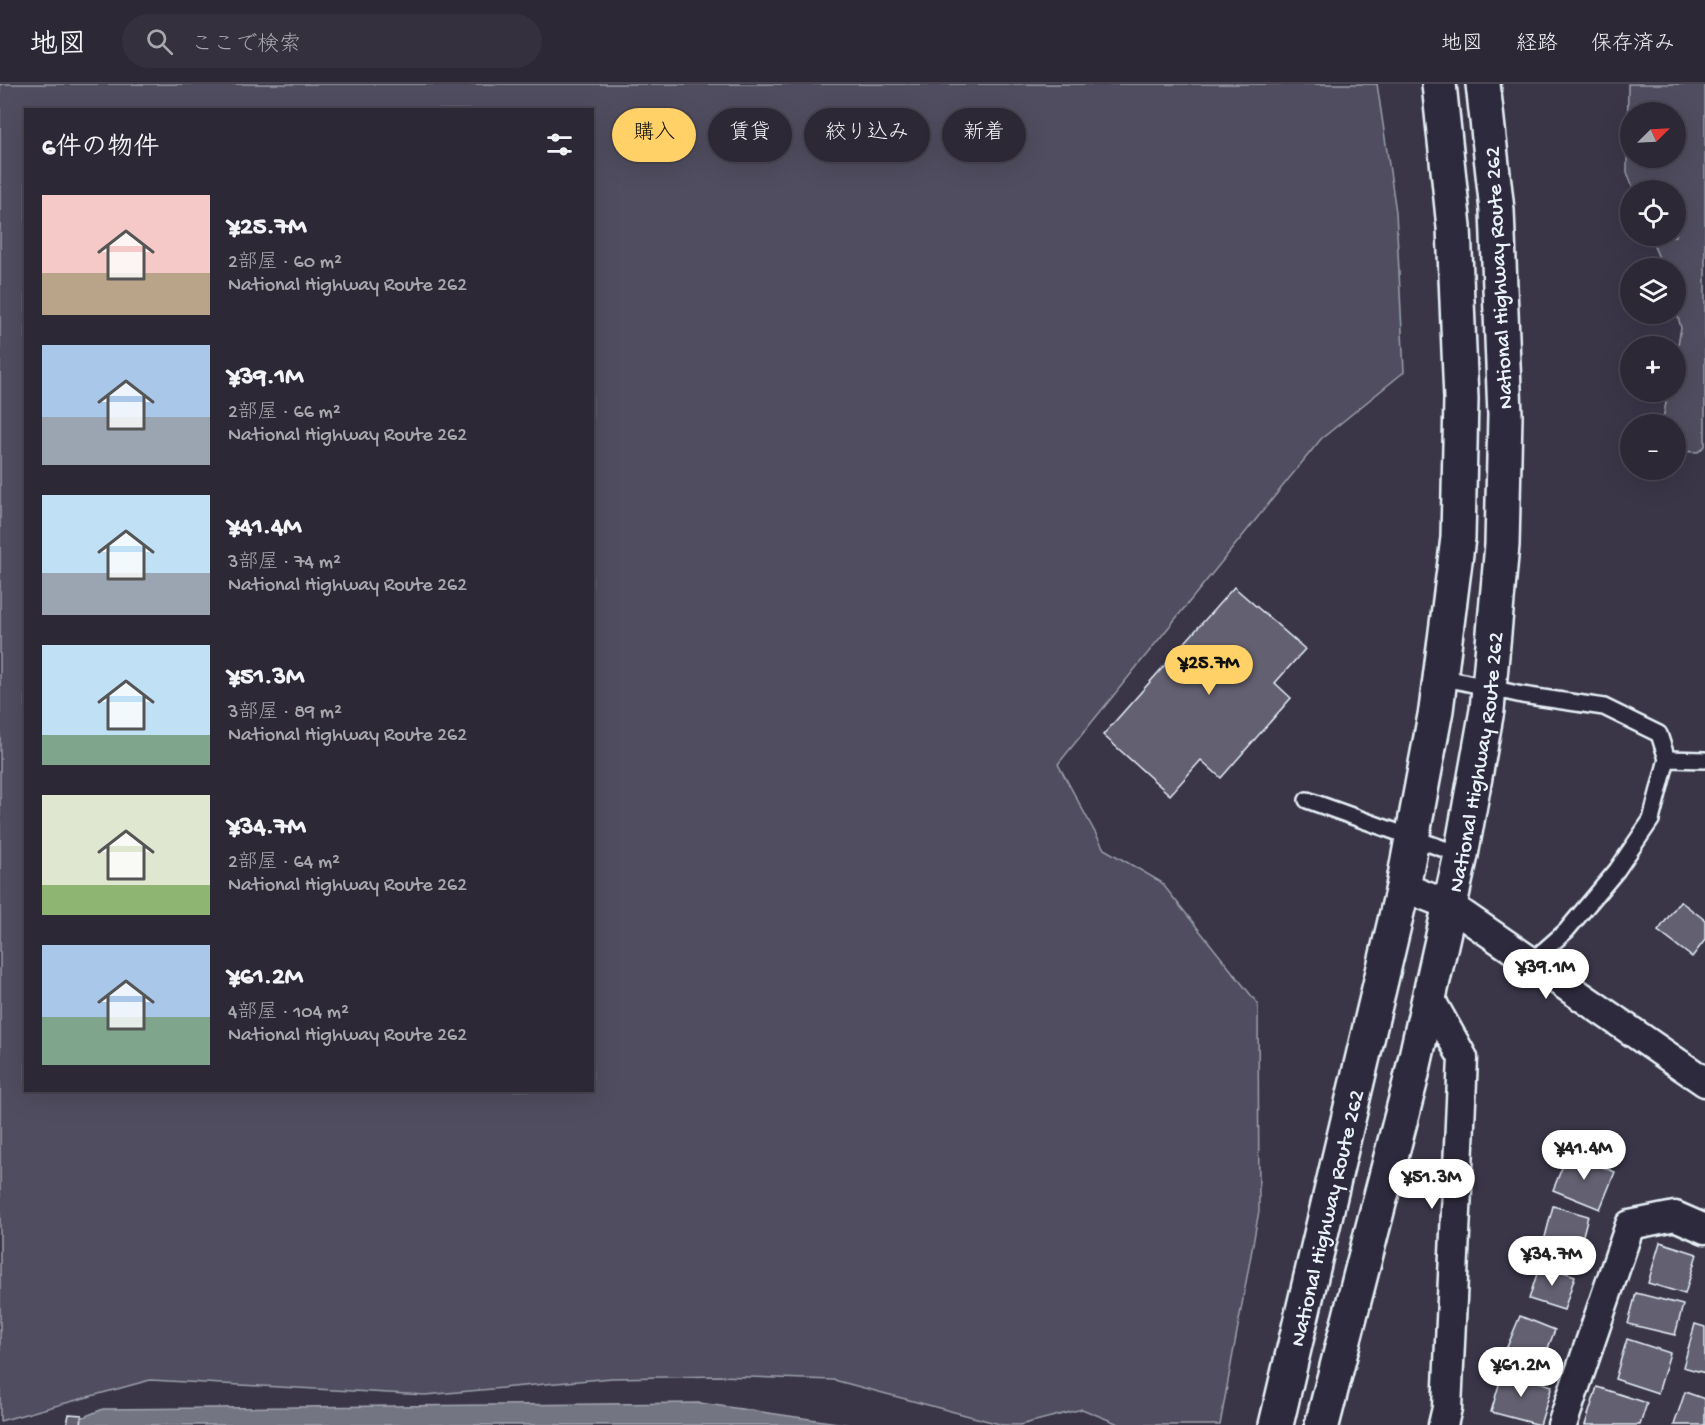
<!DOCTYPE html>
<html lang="ja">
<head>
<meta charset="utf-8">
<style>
  :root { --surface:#2c2836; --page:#34303e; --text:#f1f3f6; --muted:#a6a6ad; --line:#484451; --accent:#ffd166 }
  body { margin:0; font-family:"Gochi Hand","Klee One",sans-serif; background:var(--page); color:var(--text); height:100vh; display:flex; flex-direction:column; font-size:22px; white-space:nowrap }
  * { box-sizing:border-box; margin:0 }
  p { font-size:20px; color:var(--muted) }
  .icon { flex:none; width:33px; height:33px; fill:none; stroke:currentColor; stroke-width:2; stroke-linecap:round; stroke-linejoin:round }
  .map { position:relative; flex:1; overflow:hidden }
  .details { position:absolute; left:24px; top:24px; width:570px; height:984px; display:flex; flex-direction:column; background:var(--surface); border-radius:0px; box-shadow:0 6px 24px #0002,0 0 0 2px var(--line) }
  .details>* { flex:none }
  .hud { position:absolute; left:612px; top:24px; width:570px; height:54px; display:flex; gap:12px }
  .needle { width:39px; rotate:66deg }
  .tools { position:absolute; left:1620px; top:18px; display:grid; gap:12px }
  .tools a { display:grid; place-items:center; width:66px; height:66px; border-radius:50%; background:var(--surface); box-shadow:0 6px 24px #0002,0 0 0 2px var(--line); font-size:30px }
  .price { position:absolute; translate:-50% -51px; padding:0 14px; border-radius:21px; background:#fff; color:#222; font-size:20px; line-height:39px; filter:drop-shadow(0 2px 3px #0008) }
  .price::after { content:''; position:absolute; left:50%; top:36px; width:18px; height:14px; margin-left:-9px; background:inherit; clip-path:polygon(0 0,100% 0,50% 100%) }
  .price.selected { background:var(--accent); color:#111 }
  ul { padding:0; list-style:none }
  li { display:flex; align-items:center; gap:18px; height:150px; padding:0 18px }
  li span { display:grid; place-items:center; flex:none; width:168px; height:120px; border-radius:0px; color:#555 }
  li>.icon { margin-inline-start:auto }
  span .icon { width:72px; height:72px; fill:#fffc; stroke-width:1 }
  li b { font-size:26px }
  h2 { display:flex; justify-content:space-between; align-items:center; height:72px; padding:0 18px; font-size:26px }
  .chip { padding:0 21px; border-radius:27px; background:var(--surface); box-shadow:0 6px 24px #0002,0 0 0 2px var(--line); font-size:21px; line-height:54px }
  .chip.selected { background:var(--accent); color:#111 }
  header { display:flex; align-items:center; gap:36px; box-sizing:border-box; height:84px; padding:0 30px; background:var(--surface); border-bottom:2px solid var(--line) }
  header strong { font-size:28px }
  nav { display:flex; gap:33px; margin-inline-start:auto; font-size:21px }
  .search { width:420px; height:54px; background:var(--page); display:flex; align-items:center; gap:15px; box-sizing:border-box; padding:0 21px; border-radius:33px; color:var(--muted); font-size:22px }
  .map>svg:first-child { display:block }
</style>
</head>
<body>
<header>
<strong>地図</strong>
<div class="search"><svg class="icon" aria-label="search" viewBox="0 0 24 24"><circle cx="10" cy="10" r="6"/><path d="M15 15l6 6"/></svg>ここで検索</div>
<nav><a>地図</a><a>経路</a><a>保存済み</a></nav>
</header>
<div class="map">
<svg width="1705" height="1341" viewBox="0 0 1705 1341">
  <rect width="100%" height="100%" fill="#3a3648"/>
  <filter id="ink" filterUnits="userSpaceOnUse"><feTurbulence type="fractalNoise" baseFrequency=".0167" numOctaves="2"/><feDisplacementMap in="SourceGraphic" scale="12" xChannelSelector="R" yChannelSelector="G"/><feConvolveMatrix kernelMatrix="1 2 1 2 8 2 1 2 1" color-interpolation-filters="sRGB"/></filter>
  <g filter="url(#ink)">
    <path fill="#504e5f" stroke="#9ca0ac" stroke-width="1.5" fill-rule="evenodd" d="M0,0h1377l19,128 8,160 -83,67 -263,325 46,85 57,33 97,122 1,207 -39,214h-99l-39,-16 -62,16h-17l-169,-45 -116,-4 -106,2 -187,17 -275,-15 -150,41zM26,26h566v980h-566z
      M1628,0h77v362l-7,6 -22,-1v-27h-14l6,-32h8v-37l5,-27 -5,-19v-41h-13l-13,-32h26v-46h-42l-7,-18zM1630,28h46v46h-46z"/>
    <path fill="#737482" stroke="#a2a6b1" stroke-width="1.5" d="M700,1319l151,22h-787l39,-16z"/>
    <path fill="#636171" stroke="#e8f1f8" stroke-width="1.5" d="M1234,503l71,62 -30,34 16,15 -70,80 -20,-18 -31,35 -67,-60z
      M1680,817l25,19v20l-13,17 -34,-26z
      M1568,1069l47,19 -15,37 -47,-19z
      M1553,1122l35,10 -11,42 -35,-9z
      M1660,1158l37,12 -12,40 -37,-11z
      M1540,1180l35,12 -11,34 -35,-11z
      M1636,1209l47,12 -8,30 -47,-11z
      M1520,1232l35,14 -17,44 -36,-15z
      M1695,1240l10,3v46l-22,-6z
      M1627,1255l43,14 -12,40 -43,-14z
      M1503,1287l49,15 -12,39 -49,-13z
      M1597,1303l50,16 -7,22h-55z
      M1685,1308l20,7v26h-31z
      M69,1330l13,1 -1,10h-14z"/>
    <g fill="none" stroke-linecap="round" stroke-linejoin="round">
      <defs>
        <path id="service" d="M1441,593l81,18 82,12 55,27 8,25 -16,61 -34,50 -51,61 -35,31
          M1667,675l38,1
          M1307,716l154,55"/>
        <path id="minor" d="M1403,803l46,18 256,177
          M1429,913l34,61 -16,350 -4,17
          M1562,1341l68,-200 45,-9 30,13"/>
        <g id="trunk">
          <path id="s1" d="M1276,1341l127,-538 33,-177 22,-172 3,-139 -7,-172 -15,-143"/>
          <path id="s2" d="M1322,1341l88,-342 51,-228 26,-145 15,-165 3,-130 -8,-205 -14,-126"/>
        </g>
      </defs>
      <use href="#service" stroke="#e8f1f8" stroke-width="20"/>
      <use href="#minor" stroke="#e8f1f8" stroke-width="33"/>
      <use href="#trunk" stroke="#e8f1f8" stroke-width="38"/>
      <use href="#service" stroke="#2f2a3d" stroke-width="15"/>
      <use href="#minor" stroke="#2f2a3d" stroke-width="28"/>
      <use href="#trunk" stroke="#2f2a3d" stroke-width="33"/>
    </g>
  </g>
  <g text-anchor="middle" stroke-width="6" stroke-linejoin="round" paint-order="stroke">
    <g font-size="22" fill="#e8f1f8" stroke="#2f2a3d">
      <text transform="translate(1497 194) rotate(-93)" y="8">National Highway Route 262</text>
      <text dy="8" stroke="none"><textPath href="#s2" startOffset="681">National Highway Route 262</textPath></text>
      <text dy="8" stroke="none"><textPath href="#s1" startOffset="213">National Highway Route 262</textPath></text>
    </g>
  </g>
</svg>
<div class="tools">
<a><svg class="needle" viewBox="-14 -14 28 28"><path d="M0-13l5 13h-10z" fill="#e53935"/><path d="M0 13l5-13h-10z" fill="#a6a6ad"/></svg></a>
<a><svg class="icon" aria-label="locate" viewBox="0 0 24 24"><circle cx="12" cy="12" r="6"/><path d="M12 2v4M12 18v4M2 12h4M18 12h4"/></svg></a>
<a><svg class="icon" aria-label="layers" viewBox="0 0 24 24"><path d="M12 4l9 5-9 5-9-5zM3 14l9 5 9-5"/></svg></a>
<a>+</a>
<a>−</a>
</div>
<b class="price selected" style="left:1209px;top:612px">¥25.7M</b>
<b class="price" style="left:1546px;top:916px">¥39.1M</b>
<b class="price" style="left:1584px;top:1097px">¥41.4M</b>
<b class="price" style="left:1432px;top:1126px">¥51.3M</b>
<b class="price" style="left:1552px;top:1203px">¥34.7M</b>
<b class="price" style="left:1521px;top:1314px">¥61.2M</b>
<div class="hud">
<a class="chip selected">購入</a>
<a class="chip">賃貸</a>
<a class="chip">絞り込み</a>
<a class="chip">新着</a>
</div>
<section class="details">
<h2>6件の物件<svg class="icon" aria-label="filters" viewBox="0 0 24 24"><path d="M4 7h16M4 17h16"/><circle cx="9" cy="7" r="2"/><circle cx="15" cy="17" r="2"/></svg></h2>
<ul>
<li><span style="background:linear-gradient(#f6c9c9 65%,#b9a48a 0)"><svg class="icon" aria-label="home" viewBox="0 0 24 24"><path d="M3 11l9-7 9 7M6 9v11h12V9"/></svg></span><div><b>¥25.7M</b><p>2部屋 · 60 m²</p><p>National Highway Route 262</p></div></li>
<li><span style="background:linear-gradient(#a9c7e8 60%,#9aa5b1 0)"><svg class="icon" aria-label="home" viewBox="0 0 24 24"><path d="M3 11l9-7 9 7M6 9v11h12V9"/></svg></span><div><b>¥39.1M</b><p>2部屋 · 66 m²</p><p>National Highway Route 262</p></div></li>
<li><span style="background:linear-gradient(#bfe0f5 65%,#9aa5b1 0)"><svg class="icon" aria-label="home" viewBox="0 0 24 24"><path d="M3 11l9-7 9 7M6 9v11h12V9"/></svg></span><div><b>¥41.4M</b><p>3部屋 · 74 m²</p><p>National Highway Route 262</p></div></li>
<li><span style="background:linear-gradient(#bfe0f5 75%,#7fa58c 0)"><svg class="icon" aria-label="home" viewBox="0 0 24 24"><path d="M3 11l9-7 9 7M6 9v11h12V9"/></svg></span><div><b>¥51.3M</b><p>3部屋 · 89 m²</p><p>National Highway Route 262</p></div></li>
<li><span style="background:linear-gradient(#dfe7d0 75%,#8fb573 0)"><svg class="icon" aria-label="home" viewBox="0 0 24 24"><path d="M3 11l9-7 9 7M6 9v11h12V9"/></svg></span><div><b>¥34.7M</b><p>2部屋 · 64 m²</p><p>National Highway Route 262</p></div></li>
<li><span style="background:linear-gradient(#a9c7e8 60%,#7fa58c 0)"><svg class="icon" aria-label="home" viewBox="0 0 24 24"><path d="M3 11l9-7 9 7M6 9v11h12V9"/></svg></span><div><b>¥61.2M</b><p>4部屋 · 104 m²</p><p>National Highway Route 262</p></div></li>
</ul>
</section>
</div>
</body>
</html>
